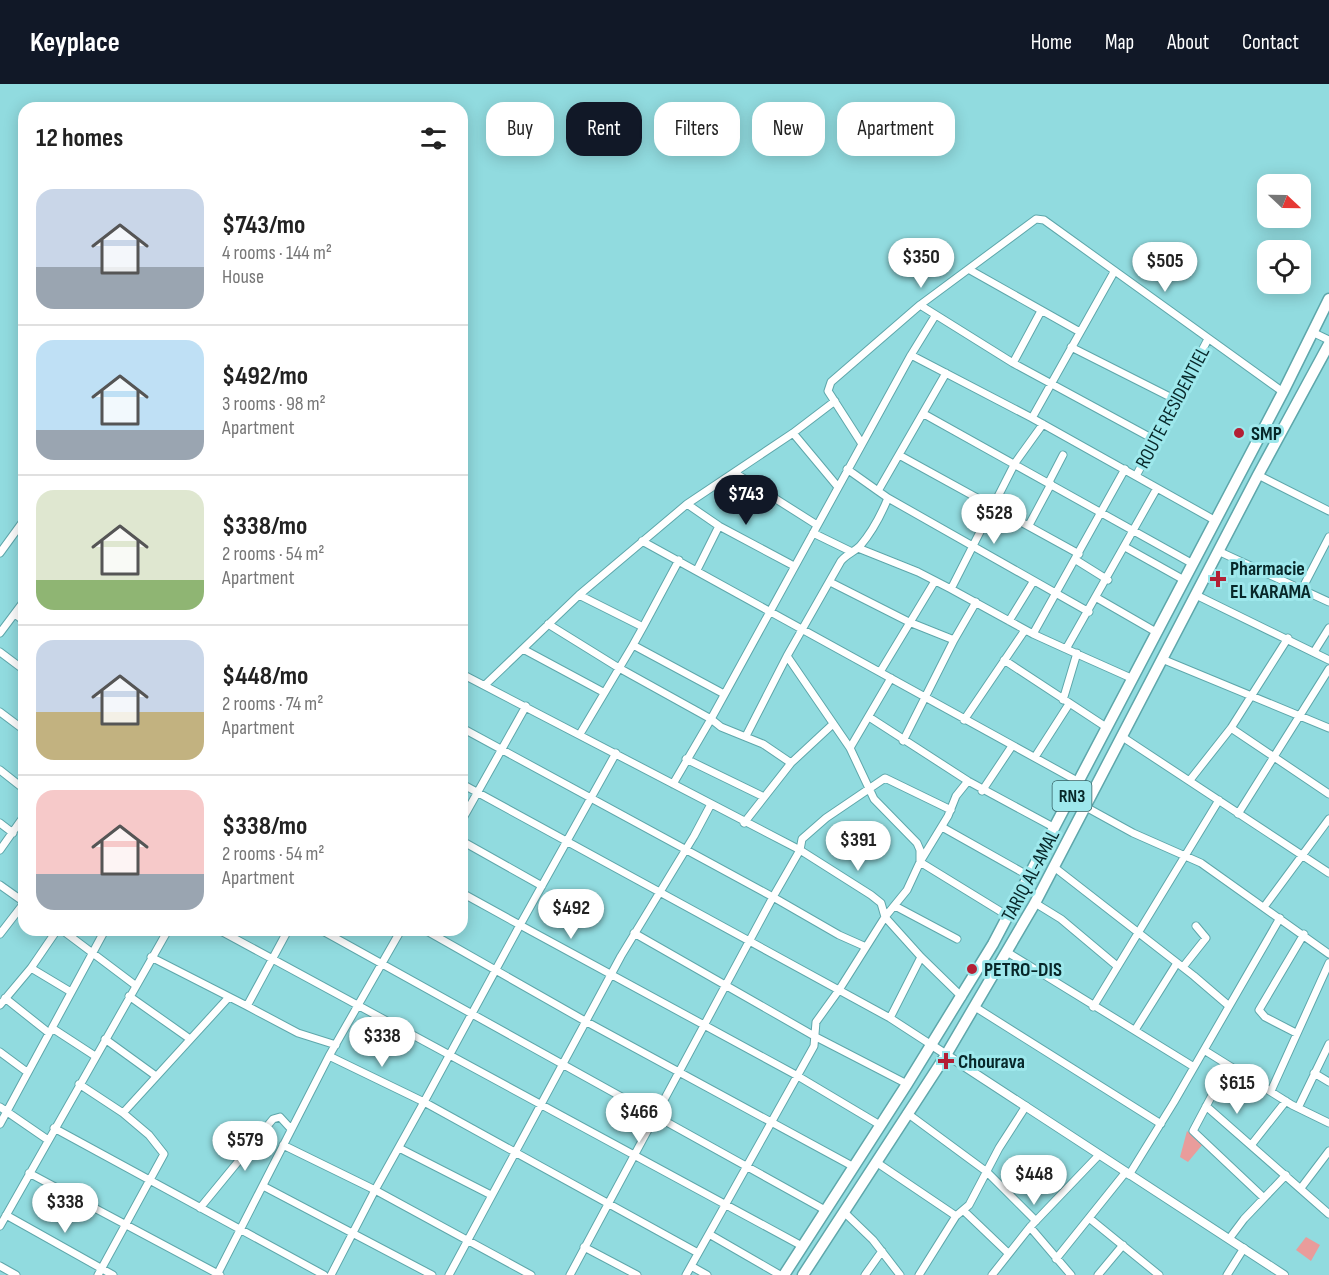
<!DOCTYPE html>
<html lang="en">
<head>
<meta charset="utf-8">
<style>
  :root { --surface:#fff; --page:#f2f2f2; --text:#222; --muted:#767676; --line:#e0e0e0; --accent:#111827 }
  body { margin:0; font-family:"Sofia Sans Condensed",sans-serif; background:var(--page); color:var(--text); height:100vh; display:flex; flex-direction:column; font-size:22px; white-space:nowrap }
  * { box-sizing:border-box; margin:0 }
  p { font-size:20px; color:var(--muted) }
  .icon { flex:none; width:33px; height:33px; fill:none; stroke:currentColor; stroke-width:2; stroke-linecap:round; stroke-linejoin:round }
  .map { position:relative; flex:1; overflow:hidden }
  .details { position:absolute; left:18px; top:18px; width:450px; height:834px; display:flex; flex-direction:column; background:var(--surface); border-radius:18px; box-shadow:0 3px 15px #0003 }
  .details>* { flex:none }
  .guide { position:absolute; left:486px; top:18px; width:570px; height:54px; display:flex; gap:12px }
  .needle { width:39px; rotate:112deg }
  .buttons { position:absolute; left:1257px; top:90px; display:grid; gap:12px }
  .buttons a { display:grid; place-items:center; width:54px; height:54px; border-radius:12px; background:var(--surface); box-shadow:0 3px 15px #0003; font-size:30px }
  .price { position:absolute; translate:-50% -51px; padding:0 14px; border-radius:21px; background:#fff; color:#222; font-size:20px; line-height:39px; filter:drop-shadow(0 2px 3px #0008) }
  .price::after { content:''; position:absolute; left:50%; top:36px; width:18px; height:14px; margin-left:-9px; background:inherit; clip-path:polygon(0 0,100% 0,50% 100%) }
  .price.active { background:var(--accent); color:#fff }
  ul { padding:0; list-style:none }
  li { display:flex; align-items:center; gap:18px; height:150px; padding:0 18px }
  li+li { border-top:2px solid var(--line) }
  li span { display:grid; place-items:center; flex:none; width:168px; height:120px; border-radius:18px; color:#555 }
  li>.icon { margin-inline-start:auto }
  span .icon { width:72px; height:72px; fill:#fffc; stroke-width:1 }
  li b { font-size:26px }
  h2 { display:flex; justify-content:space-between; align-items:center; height:72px; padding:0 18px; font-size:26px }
  .pill { padding:0 21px; border-radius:18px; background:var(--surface); box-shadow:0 3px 15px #0003; font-size:21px; line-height:54px }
  .pill.active { background:var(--accent); color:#fff }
  header { display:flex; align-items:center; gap:36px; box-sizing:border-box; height:84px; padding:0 30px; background:var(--accent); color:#fff }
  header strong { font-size:28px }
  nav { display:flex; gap:33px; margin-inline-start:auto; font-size:21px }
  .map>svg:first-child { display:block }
</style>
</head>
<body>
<header>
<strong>Keyplace</strong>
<nav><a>Home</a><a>Map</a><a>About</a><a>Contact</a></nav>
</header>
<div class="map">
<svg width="1329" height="1191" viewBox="0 0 1329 1191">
  <rect width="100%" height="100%" fill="#91dbdf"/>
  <path fill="#e99c9b" d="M1187,1047l16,13 -15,18 -8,-5z
    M1306,1153l14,8 -9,16 -15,-11z"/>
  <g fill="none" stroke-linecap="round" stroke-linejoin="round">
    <defs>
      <path id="minor" d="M970,186l110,62
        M1114,188l-82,146 184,103
        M920,221l93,58 142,77
        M1312,248l17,8
        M1071,263l105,53
        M911,271l24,-39
        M1013,279l28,-52
        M946,289l-68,118 10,7c-7,17 -16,34 -28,48 -6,6 -13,8 -19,15l-54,95 63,92 24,51 43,44 3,7v12l88,54
        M924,330l269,150
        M793,349l45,54
        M862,360l-34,-53 3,-9 89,-77 116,-86 8,1 239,172
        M899,371l180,99
        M847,385l31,22
        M735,389l82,52
        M1258,391l71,36
        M1136,392l72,-137
        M1049,398l14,-27
        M888,414l201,114
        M687,420l32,22 75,40
        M1029,441l22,-41
        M813,449l37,18
        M642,457l437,241
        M1125,463l59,33
        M858,464l60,24 33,17
        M1218,467l111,51
        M0,469l24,-33
        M1076,476l32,20
        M697,486l22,-44
        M830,498l79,40 45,18
        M1302,505l27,-52
        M579,511l64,32 -10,18
        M1196,511l133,65
        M1097,514l59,34
        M15,530l9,7
        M1009,537l24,-39
        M548,540l71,44 92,51 -38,65
        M643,543l36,-67
        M0,549l24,-32
        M1033,550l-82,-45 64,-126 28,-39
        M523,565l80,43
        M1066,565l-33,-15 92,-165
        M0,568l24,18
        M1314,568l15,-24
        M1162,575l167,69
        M1004,576l102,67
        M880,588l55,-91
        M462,590l338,176 71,45 10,8 4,14 36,40 41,40
        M1131,594l-65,-29 91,-161
        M485,601l94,-90 108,-91 106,-71 42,-32
        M1063,616l14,-47
        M0,628l24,18
        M869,633l99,64
        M964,636l61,-90
        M462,644l311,169 -203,378
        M1231,644l98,66
        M580,650l53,-89 91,49
        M746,652l41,-80
        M1121,652l208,137
        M903,657l51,-101 22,-38
        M850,664l41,-70
        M1035,673l34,-53
        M686,675l78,38
        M791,679l-28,-19 -42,-17 -10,-8 200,-364 121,63
        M0,686l24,19
        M1190,696l41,-52 57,-90
        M462,700l428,234 40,26
        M982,707l30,-45
        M1084,722l49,27 68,30 128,91
        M1238,730l91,-145
        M462,736l64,-114
        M0,739l13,10
        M744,739l47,-60 42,-39
        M942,743l87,49
        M462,757l80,45
        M0,766l24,-34
        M1054,783l140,109 35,30
        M0,801l24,17
        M462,809l58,32 96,-172
        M1035,819l26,16 56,47
        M895,822l62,33
        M1264,823l65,-88
        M62,846l73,55
        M219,846l583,316
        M321,846l504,280
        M425,846l160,91 269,146
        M634,849l182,104 91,47
        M0,850l24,-31
        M866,863l-27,-12 -66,-38 27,-47 2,-11 24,-21 59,-40 66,32
        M1007,868l187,115
        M151,873l96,49 41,-76
        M1183,883l23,-29 -10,-12
        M31,884l40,24
        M129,912l61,43
        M5,914l44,35
        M0,921l31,-37 26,-38
        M247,922l51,27 38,12
        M975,923l186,117
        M1093,923l126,-207
        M890,934l31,-61
        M52,944l43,28
        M1135,946l42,-67
        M1296,949l-31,-16 -6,-7 45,-76
        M105,955l51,37
        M1204,966l88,55 37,18
        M0,968l27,20
        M329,972l95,46 96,-177 276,150 84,50
        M1228,981l-35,66 71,67
        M1314,989l15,9
        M79,1000l44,29 106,-116
        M1271,1007l58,-128
        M1206,1022l123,108
        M0,1023l48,33
        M1298,1024l31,-64
        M907,1029l80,59 49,49
        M0,1040l105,-194
        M54,1044l270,147
        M1252,1060l34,-43
        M283,1061l92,45 -44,85
        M399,1064l92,47
        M876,1078l80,54
        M29,1089l191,102
        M1129,1091l45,-73 106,-184
        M263,1102l169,89
        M1301,1104l28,-37
        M200,1124l73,-89 7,-2 11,12
        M964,1127l44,42
        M844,1128l29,28 27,35
        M6,1131l107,60
        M1089,1134l70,57
        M0,1142l168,-296
        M1030,1143l41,48
        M709,1150l71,41
        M1229,1155l15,-20 42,-44
        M584,1163l53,28
        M1056,1175l69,-86
        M0,1182l16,9
        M691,1182l16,9
        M98,1191l66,-121 -15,-19 -26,-22
        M217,1191l112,-219 72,-126
        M449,1191l172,-319 73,-120 16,-30
        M531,1191l-156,-85 49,-88 274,151
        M686,1191l128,-229 2,-24 23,-32 46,-73 22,-27 13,-28 28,-46 8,-20 12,-15 87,47
        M865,1191l17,-24
        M919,1191l37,-59 13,-11 30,-57 27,-42
        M992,1191l38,-48 68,-71
        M1098,1191l25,-30
        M1227,1191l17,-27"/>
      <path id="tertiary" d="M930,960l354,231"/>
      <path id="trunk" d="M784,1191l123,-191 86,-140 290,-552 46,-93
        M803,1191l143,-220 89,-152 223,-428 71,-131"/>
    </defs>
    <use href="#minor" stroke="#5ea7ab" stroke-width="9"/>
    <use href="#tertiary" stroke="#5ea7ab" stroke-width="10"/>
    <use href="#trunk" stroke="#5ea7ab" stroke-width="13"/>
    <use href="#minor" stroke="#fff" stroke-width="7"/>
    <use href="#tertiary" stroke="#fff" stroke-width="8"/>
    <use href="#trunk" stroke="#fff" stroke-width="10"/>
  </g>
  <g fill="#b32035" stroke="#9ee8ec" stroke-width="2">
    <circle cx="1239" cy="349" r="6"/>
    <path d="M1215 486h6v6h6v6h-6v6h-6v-6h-6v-6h6z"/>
    <circle cx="972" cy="885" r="6"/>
    <path d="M943 968h6v6h6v6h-6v6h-6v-6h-6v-6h6z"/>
  </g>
  <g text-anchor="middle" stroke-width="6" stroke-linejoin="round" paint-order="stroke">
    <rect fill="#9ee8ec" stroke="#346164" stroke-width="1.5" x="1052.5" y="697" width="39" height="30" rx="4.5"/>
    <g font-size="18" font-weight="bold" fill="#072729">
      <text x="1072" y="718">RN3</text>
    </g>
    <g font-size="20" fill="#072729" stroke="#9ee8ec">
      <text transform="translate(1172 323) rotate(-62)" y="7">ROUTE RESIDENTIEL</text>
      <text transform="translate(1030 791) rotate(-62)" y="7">TARIQ AL-AMAL</text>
    </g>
    <g font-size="20" font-weight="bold" fill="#072729" stroke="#9ee8ec" text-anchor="start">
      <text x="1251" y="356">SMP</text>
      <text x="1230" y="491">Pharmacie<tspan x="1230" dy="23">EL KARAMA</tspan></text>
      <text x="984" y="892">PETRO-DIS</text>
      <text x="958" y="984">Chourava</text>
    </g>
  </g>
</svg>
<div class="buttons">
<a><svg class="needle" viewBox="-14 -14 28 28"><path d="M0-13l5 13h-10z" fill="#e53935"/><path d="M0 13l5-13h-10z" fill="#767676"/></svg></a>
<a><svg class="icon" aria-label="locate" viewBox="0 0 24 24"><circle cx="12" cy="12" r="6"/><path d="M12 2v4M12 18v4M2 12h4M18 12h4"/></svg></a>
</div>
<b class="price" style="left:921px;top:205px">$350</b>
<b class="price" style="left:1165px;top:209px">$505</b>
<b class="price active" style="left:746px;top:442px">$743</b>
<b class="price" style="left:994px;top:461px">$528</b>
<b class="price" style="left:858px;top:788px">$391</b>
<b class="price" style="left:571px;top:856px">$492</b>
<b class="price" style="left:382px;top:984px">$338</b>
<b class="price" style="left:1237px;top:1031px">$615</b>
<b class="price" style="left:639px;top:1060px">$466</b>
<b class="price" style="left:245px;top:1088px">$579</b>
<b class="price" style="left:1034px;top:1122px">$448</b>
<b class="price" style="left:65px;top:1150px">$338</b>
<div class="guide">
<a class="pill">Buy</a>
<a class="pill active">Rent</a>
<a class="pill">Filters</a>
<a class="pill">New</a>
<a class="pill">Apartment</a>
</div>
<section class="details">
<h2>12 homes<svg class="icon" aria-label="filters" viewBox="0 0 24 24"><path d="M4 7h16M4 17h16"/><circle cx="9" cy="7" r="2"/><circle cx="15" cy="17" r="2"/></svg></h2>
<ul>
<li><span style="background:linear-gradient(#c9d6e8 65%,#9aa5b1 0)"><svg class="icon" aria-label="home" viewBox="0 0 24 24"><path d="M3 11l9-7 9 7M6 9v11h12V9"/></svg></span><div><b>$743/mo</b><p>4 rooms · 144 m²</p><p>House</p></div></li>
<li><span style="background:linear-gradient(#bfe0f5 75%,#9aa5b1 0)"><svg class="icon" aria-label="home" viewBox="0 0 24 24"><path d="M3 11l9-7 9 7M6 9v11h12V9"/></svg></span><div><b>$492/mo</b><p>3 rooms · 98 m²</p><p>Apartment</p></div></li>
<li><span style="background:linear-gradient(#dfe7d0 75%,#8fb573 0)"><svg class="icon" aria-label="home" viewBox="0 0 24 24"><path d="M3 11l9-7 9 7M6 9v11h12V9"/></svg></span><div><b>$338/mo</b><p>2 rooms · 54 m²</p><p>Apartment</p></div></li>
<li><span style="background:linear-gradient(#c9d6e8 60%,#c2b280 0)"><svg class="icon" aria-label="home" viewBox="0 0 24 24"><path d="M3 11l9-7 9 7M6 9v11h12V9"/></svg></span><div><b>$448/mo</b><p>2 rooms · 74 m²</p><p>Apartment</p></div></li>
<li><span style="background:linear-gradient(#f6c9c9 70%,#9aa5b1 0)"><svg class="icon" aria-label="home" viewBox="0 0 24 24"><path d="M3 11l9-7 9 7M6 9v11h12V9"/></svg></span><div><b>$338/mo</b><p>2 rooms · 54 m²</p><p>Apartment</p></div></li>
</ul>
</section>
</div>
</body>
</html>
